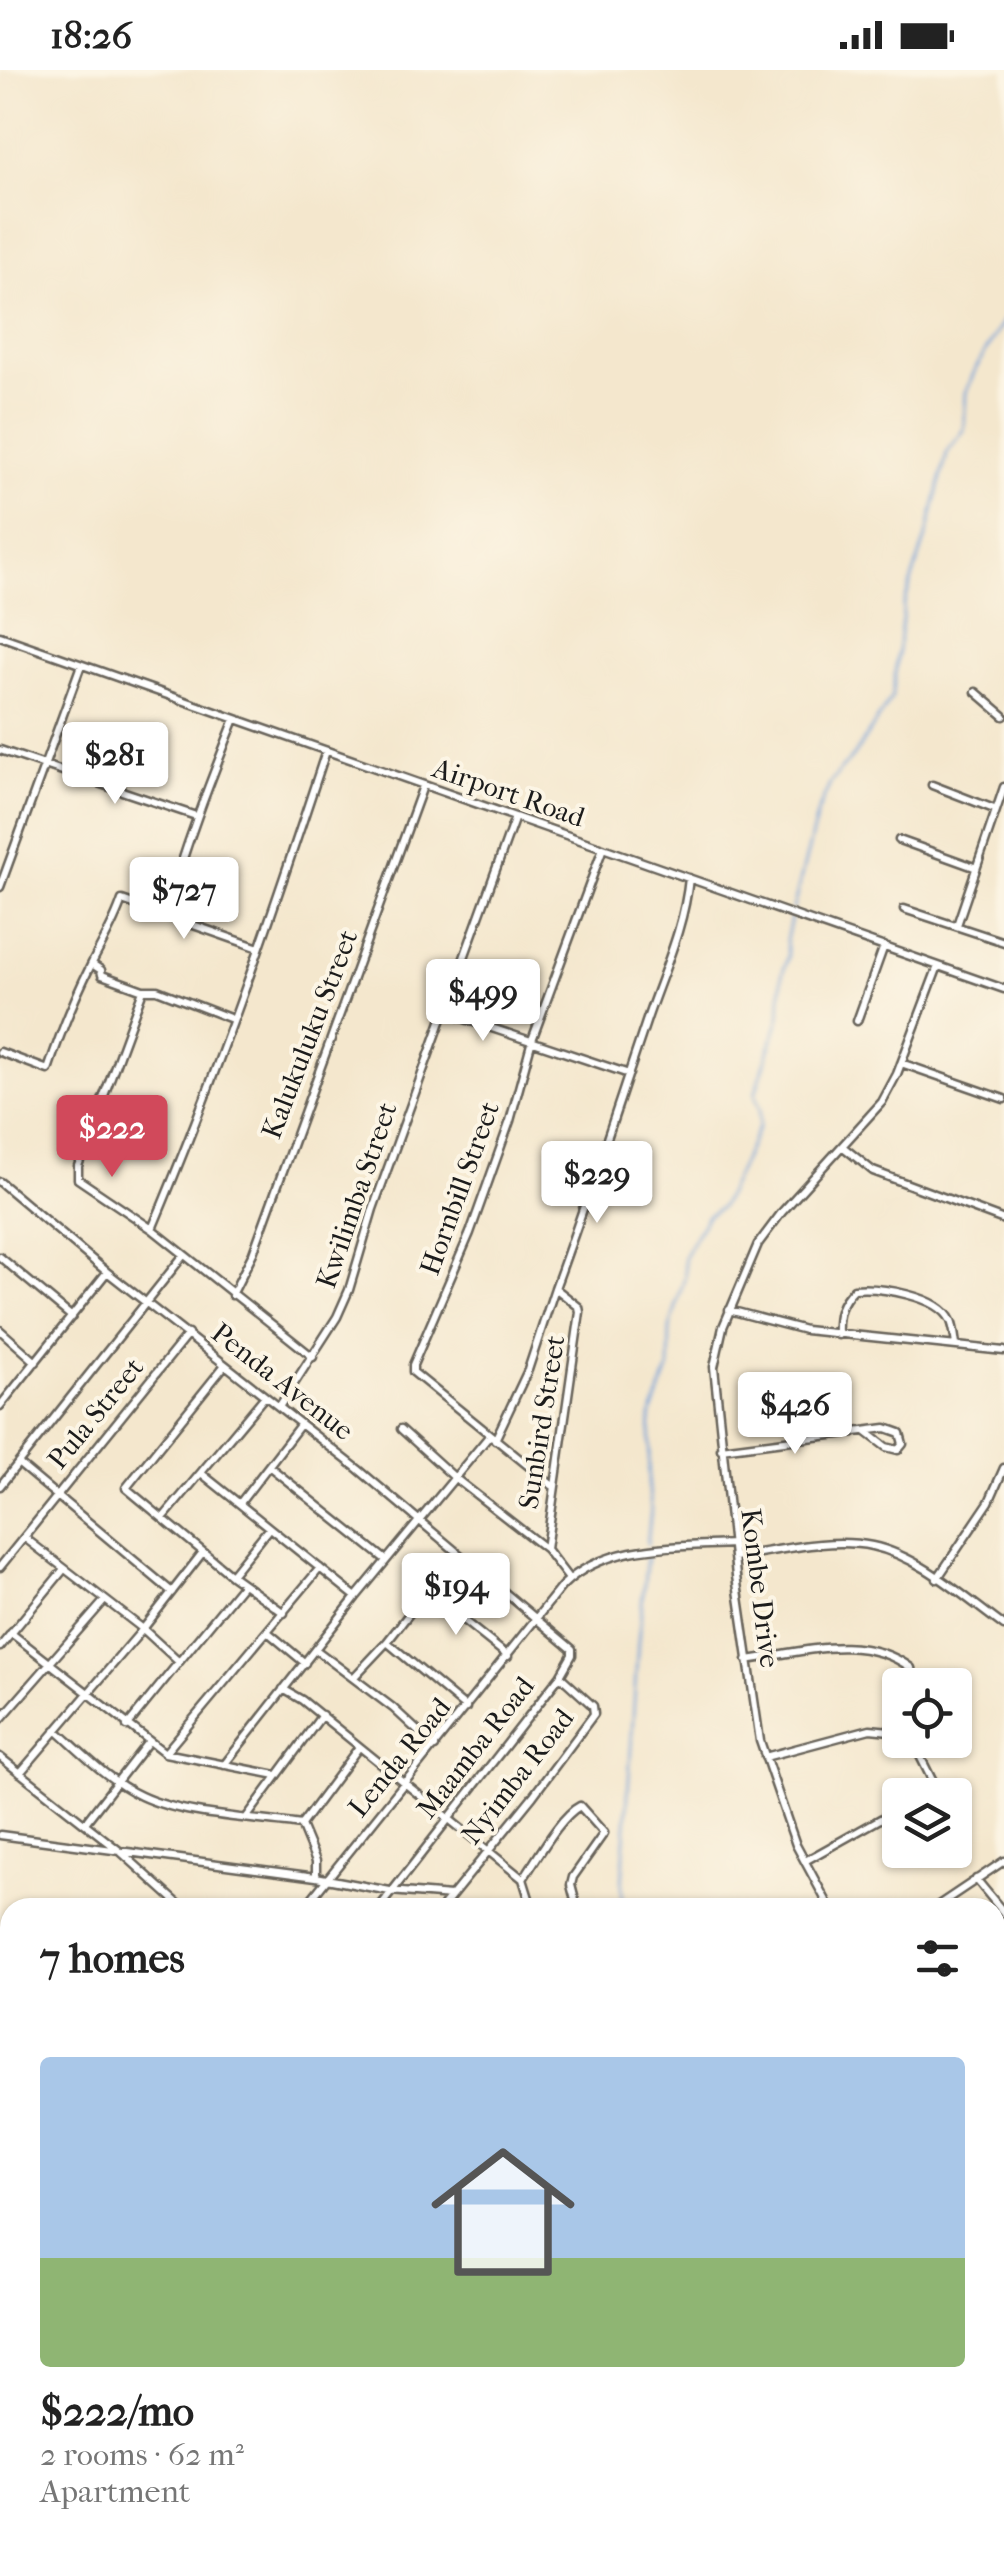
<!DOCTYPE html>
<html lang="en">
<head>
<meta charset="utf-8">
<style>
  :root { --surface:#fff; --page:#f6f6f6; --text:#222; --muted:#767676; --accent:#d1495b }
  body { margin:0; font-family:"IM FELL French Canon",serif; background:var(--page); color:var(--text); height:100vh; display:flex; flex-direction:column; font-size:38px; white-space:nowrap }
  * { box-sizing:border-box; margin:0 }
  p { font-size:32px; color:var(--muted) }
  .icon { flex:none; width:55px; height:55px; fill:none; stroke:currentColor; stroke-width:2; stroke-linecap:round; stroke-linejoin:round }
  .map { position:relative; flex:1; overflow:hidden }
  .panel { position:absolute; left:0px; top:1828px; width:1005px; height:672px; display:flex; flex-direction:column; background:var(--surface); border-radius:30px 30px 0 0; box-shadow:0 2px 8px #0004 }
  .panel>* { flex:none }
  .tools { position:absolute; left:882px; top:1598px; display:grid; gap:20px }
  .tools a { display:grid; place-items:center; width:90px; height:90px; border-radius:10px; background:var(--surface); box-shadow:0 2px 8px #0004; font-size:50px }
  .price { position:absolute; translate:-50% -85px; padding:0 22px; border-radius:10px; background:#fff; color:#222; font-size:32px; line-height:65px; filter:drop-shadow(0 2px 5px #0008) }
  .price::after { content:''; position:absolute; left:50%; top:60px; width:30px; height:22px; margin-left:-15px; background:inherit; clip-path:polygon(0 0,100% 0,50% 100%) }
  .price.current { background:var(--accent); color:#fff }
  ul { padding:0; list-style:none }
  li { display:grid; align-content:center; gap:20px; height:530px; padding:0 40px }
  li span { display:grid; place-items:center; height:310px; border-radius:10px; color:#555 }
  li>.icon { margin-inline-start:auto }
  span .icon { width:180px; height:180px; fill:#fffc; stroke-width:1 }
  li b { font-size:42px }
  h2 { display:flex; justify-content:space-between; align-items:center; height:120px; padding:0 40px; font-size:42px }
  .status { display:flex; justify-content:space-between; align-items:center; height:70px; padding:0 50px; background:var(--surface); direction:ltr }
  .status svg { height:28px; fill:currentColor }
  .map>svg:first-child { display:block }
</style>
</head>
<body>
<div class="status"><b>18:26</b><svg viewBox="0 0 49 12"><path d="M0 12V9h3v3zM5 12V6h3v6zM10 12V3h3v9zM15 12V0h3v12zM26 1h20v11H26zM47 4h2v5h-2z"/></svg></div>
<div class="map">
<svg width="1004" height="2499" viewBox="0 0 1004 2499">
  <rect width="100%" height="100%" fill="#fcf5e5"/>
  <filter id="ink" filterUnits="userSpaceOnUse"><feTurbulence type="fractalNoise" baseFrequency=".01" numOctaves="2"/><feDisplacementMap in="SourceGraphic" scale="20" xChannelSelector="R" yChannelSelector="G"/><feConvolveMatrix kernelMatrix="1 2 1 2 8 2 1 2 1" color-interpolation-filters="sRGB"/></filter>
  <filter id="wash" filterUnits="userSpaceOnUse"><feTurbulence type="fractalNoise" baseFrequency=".0048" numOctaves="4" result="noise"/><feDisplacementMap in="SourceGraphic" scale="40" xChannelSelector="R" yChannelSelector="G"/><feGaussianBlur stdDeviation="2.25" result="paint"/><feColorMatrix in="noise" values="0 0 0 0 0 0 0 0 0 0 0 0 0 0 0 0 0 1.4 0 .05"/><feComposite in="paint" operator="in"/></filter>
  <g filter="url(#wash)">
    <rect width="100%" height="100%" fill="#f4e7cd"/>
    <path fill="#adcf77" stroke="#64764a" stroke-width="2.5" d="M995,2267h9v84h-9z
      M1004,2376v123h-95v-9h86v-113z"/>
    <path fill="#8ab268" stroke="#536742" stroke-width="2.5" d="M995,2180l9,5v82h-9z"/>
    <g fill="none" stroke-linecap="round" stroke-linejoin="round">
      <path stroke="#6e9fd8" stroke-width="2.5" d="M793,839l25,-98 13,-29 26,-31 35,-54 12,-93 25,-76 18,-75 17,-23 2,-38 9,-22 29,-50
        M647,1475l4,-36 -3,-27 3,-67 18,-46 1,-41 15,-52 -1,-19 23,-41 14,-9 38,-80 1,-18 -5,-15 25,-77 2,-42 6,-19 -2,-16 5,-22
        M623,1838l-1,-22 16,-245 9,-86
        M396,2499l5,-9"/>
    </g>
  </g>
  <g filter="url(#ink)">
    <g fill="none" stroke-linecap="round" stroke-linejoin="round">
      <defs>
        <path id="minor" d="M0,566l1004,353
          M976,622l28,24
          M0,680l196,66
          M932,715l62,24
          M899,770l75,27
          M0,817l81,-222
          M904,839l100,33
          M165,847c19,-68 44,-133 70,-198
          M957,855l47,-138
          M92,894l9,6 1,5 41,15
          M444,942l185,62
          M232,949l-75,-29h-14l-65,176v13l74,50 161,128
          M857,951l27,-75
          M0,982l48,18c12,-36 26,-71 43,-105 11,-22 23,-41 31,-65l137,48
          M901,993l103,36
          M842,1076l31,25 131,49
          M0,1112l107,90 251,197 214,180v6l-12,21 -181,232
          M152,1159c66,-156 121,-317 174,-478
          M0,1187l72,60
          M232,1225l21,-42 170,-467
          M729,1240l76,20 199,21
          M0,1260l36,32
          M838,1265c-1,-20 2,-32 16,-46 25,-2 85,6 97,32 3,7 4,17 5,24
          M225,1295l-99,123 105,87 53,38
          M0,1336l107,-134
          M279,1337l58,-90 12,-27 24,-81 142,-392
          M401,1359l54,49 91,71
          M495,1370l33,-70 27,-82
          M721,1379l165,-21 14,5 3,11 -5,6 -12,-3 -21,-16
          M19,1394l153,128
          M270,1397l116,93
          M201,1403l155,124
          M0,1416l183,-230
          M553,1416l-140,-114v-7l57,-132 40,-112 22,-81 71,-192
          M240,1433l60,-78
          M163,1448l102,-122
          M25,1468l118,91 36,33 64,-78
          M734,1487c44,-6 95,-20 138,-11 48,10 93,52 132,80
          M0,1497l188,-233
          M231,1505l38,-47
          M569,1509l-23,-30 34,-237 -1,-5 -24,-19c32,-87 60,-174 90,-263 16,-49 39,-95 44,-147
          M937,1509l52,-77 15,-34
          M428,1522l80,64
          M11,1563l154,120 111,22
          M269,1563l36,30
          M387,1572l79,66
          M0,1577l64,-78
          M316,1580l77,58 42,39
          M747,1590c55,-8 116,-28 164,8l4,17
          M354,1607l33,-35 69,-88
          M283,1619l19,11 221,179 9,29
          M0,1650l105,-120
          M127,1656l52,-64
          M56,1660c26,23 53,51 85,66 42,20 113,22 160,29l58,-78
          M912,1670l24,48 -8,7
          M165,1683l155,-185
          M0,1687l121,95 62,56
          M765,1687l105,-28 30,3
          M224,1695l132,-168 134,-162
          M20,1703l123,-144 60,-77
          M247,1747l75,-102
          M85,1753l63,-81
          M301,1755l15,36v16
          M0,1765l316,42 74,14 61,5
          M805,1791l95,-53
          M523,1809c14,-20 37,-63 57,-73l24,27 -31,44 -2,8 6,23
          M976,1809l28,34
          M304,1838l258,-322c44,-43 112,-39 170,-42
          M442,1838l91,-112 61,-82 -1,-8 -33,-30
          M830,1838l-34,-63 -36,-104 -24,-165 -22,-209 9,-40 35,-83 24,-32 100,-110 15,-28 41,-108
          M934,1838l70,-47
          M995,1986l9,8
          M241,2490l2,9
          M767,2490v9
          M903,2490v9
          M481,2499v-9
          M557,2499v-9
          M639,2499v-9"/>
        <path id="highway" d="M0,2354l10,2
          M995,2367l9,-1"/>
      </defs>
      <use href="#minor" stroke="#68635a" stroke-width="11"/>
      <use href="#highway" stroke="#68635a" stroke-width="16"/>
      <use href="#minor" stroke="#fff" stroke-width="6"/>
      <use href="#highway" stroke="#fff" stroke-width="11"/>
    </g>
  </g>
  <g text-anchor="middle" stroke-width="8" stroke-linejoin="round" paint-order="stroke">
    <g font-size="28" fill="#1c1c1c" stroke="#fcf5e5">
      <text transform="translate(509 722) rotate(19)" y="10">Airport Road</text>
      <text transform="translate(309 964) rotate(-69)" y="10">Kalukuluku Street</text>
      <text transform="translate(459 1118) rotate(-70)" y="10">Hornbill Street</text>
      <text transform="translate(356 1125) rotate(-71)" y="10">Kwilimba Street</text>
      <text transform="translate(283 1311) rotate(38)" y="10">Penda Avenue</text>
      <text transform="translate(95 1343) rotate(-51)" y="10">Pula Street</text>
      <text transform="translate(541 1352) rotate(-81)" y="10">Sunbird Street</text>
      <text transform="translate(761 1518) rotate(83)" y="10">Kombe Drive</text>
      <text transform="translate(475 1677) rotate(-52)" y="10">Maamba Road</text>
      <text transform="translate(399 1687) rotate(-51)" y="10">Lenda Road</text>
      <text transform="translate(517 1706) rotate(-52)" y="10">Nyimba Road</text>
    </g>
  </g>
</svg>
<div class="tools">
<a><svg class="icon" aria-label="locate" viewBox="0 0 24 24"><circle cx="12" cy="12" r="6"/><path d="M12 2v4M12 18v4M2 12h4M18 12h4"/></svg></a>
<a><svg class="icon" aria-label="layers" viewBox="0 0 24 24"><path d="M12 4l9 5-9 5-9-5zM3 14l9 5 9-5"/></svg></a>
</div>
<b class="price" style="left:115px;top:737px">$281</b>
<b class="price" style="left:184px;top:872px">$727</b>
<b class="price" style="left:483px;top:974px">$499</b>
<b class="price current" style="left:112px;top:1110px">$222</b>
<b class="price" style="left:597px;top:1156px">$229</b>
<b class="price" style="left:795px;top:1387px">$426</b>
<b class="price" style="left:456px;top:1568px">$194</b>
<section class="panel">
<h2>7 homes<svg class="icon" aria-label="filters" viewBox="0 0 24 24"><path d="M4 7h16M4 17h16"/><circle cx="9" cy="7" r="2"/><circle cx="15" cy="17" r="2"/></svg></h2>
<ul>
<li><span style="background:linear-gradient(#a9c7e8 65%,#8fb573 0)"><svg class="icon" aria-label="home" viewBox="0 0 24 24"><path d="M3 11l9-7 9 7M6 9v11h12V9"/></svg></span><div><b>$222/mo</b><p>2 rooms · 62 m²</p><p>Apartment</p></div></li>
</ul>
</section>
</div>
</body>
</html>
